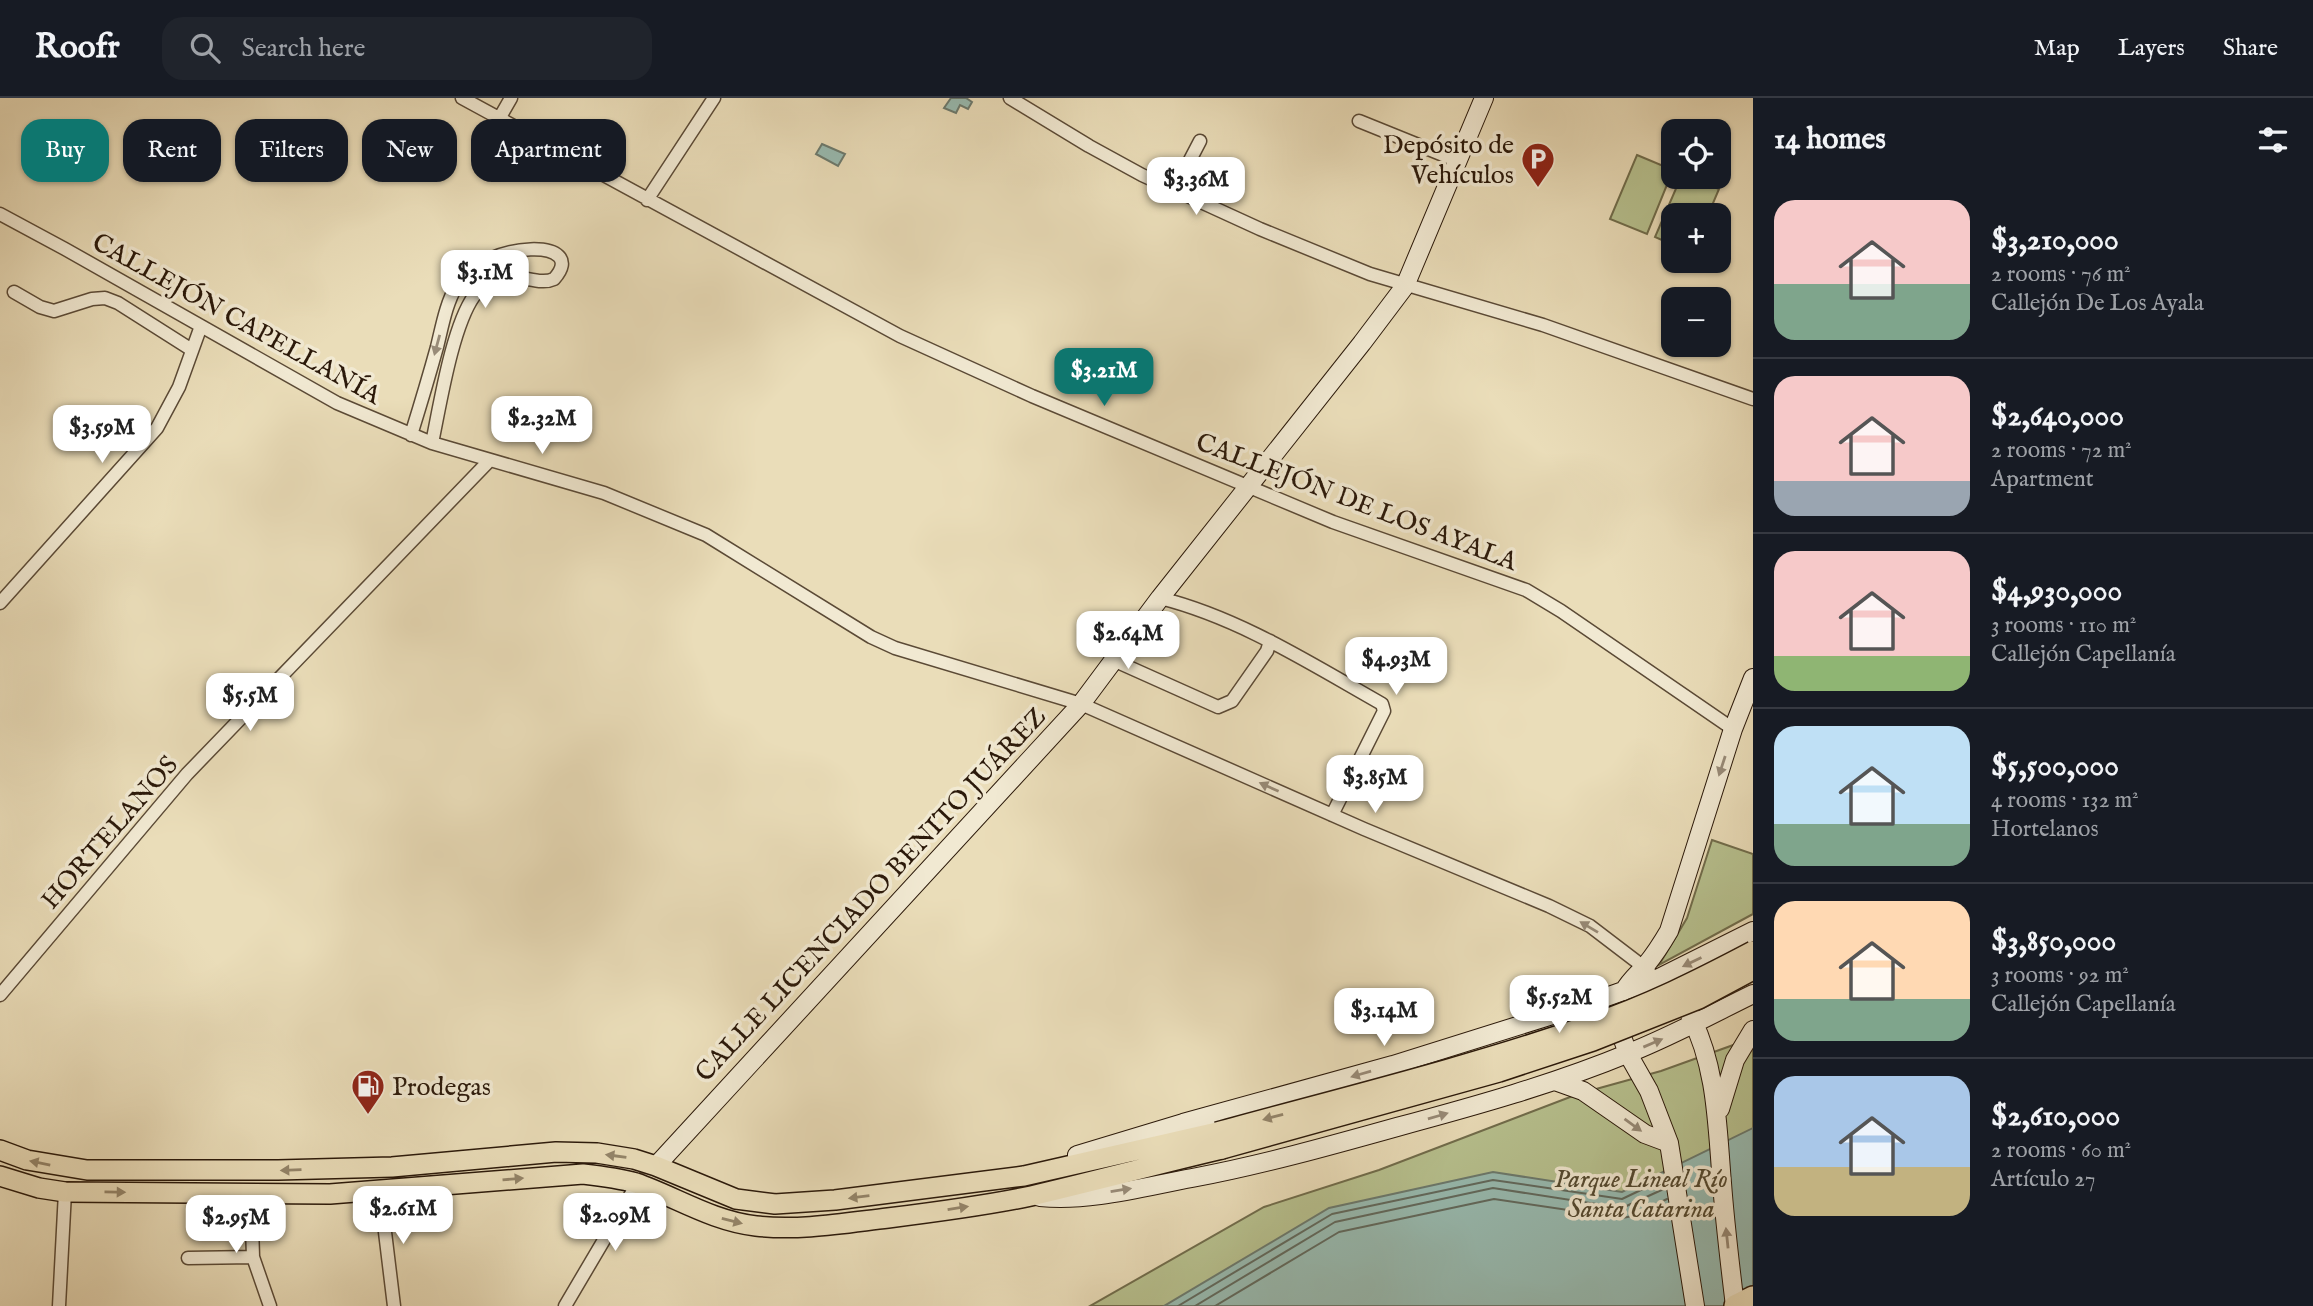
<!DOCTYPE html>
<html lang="en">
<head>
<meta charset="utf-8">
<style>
  :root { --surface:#171b24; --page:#20242c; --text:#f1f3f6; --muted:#9ea1a6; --line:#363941; --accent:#0f766e }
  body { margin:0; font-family:"IM FELL English",serif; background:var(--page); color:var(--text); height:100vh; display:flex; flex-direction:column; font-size:26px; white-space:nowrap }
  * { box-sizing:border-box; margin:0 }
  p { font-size:23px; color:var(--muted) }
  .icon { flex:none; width:38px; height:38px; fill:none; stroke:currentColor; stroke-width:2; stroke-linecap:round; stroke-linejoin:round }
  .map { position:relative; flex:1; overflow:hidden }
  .sheet { display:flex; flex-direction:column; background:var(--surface); width:560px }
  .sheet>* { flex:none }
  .top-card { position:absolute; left:21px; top:21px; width:665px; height:63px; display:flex; gap:14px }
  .fabs { position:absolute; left:1661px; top:21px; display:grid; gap:14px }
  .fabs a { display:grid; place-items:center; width:70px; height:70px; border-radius:14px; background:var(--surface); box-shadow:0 2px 5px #0004; font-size:35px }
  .price { position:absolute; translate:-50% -60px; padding:0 16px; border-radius:14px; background:#fff; color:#222; font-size:23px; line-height:46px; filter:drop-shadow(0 2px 4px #0008) }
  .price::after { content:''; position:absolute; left:50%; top:42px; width:21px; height:16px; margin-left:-10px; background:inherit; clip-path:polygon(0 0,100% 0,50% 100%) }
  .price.current { background:var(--accent); color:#fff }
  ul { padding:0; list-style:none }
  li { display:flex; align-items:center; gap:21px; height:175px; padding:0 21px }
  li+li { border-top:2px solid var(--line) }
  li span { display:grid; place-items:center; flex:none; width:196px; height:140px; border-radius:21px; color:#555 }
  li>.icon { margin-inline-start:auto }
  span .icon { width:84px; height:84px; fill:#fffc; stroke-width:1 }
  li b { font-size:30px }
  h2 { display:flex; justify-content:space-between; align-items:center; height:84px; padding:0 21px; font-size:30px }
  .pill { padding:0 24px; border-radius:21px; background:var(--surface); box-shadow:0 2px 5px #0004; font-size:24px; line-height:63px }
  .pill.current { background:var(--accent); color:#fff }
  header { display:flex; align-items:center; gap:42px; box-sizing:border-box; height:98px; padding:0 35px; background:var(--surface); border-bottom:2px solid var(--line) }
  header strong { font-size:33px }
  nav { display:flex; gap:38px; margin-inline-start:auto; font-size:24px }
  .search { width:490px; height:63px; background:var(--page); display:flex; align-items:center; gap:18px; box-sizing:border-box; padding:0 24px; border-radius:21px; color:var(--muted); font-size:26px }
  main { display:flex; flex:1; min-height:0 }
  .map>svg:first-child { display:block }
</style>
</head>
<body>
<header>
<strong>Roofr</strong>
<div class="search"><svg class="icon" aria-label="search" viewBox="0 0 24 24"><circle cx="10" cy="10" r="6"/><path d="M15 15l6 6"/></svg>Search here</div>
<nav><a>Map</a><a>Layers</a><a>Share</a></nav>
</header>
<main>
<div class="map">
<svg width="1753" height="1208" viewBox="0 0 1753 1208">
  <rect width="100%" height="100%" fill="#eaddb9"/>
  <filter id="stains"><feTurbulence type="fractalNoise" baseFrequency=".00286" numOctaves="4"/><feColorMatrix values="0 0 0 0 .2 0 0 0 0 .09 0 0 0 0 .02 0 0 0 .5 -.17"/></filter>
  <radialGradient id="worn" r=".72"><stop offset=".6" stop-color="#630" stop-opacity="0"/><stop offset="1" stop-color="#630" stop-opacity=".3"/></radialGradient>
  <path fill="#b7c18f" stroke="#716d4c" stroke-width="2" d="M1637,57l36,15 -26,64 -37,-15z
    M1681,79h8l30,12 -11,26h-35v30l-18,-8z
    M1712,742l41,14v60l-94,51 28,-47z
    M1753,935v273h-663l174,-99 115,-37 199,-76 83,-23 75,-27z"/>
  <path fill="#98bbb1" stroke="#6c7a6e" stroke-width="2" d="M951,0h15l6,4 -4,7 -8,-4 -4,8 -12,-5z
    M822,46l23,10 -7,12 -22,-12z
    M1753,1030v172l-8,6h-581l165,-98 164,-36 129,20z"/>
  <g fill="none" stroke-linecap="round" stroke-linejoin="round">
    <path stroke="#626a5e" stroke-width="2" d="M1178,1208l154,-92 161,-34 129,19 42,-20
      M1195,1208l140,-84 158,-34 129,20 44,-20
      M1215,1208l124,-74 155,-33 128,19 11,-2 34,-17"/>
    <defs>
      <path id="street" d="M462,0l438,238 132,60 301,126 193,68 35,21 172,118
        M1010,0l79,48 53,29 118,54 110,45 173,51 210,74
        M499,21l12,-21
        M1359,23l99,40
        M1175,91l25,-48
        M647,102l67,-102
        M0,116l65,35 272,154 95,40 172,50 102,42 165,102 24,11 186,56 283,125 185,77 41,20 59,45
        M14,194l26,15 14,4 38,-12 13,-1 13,5 74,47
        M411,337c9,-29 18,-59 26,-88 5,-20 9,-44 20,-62 30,-46 134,-47 97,-6 -15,7 -34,-6 -53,-1 -10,3 -20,9 -27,18 -22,31 -34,109 -42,147
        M1160,500c80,20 151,66 222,106l2,7 -52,104
        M0,505l157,-175 22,-41 22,-61
        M1113,562l105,47 14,-6 35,-50 3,-10
        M0,897l187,-221 302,-313
        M380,1093l14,115
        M251,1096l2,63 17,49
        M188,1160l65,-1
        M59,1208l6,-114
        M565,1208l72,-122"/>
      <path id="secondary" d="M1624,893c6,-11 14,-17 22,-26 9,-11 16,-22 23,-34l64,-202 20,-51
        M1690,917c27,52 27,110 32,168 3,41 8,82 13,123
        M1619,920l1,13 8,23 21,37 20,52 26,163
        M1555,983l28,10 62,43 24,9
        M1720,1011l15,-49 18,-30
        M1077,1057l106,-32 210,-58 185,-58 79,-28 96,-48
        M656,1068l425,-462 79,-106 202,-255 43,-57 79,-188
        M1040,1099c50,5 103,-10 152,-19 69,-13 137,-32 205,-51 78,-21 157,-43 232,-74 43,-17 83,-39 124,-59"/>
      <path id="primary" d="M0,1052l27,10 60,10h191l114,-3 164,-15 41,1 37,6 22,7 80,33 39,5 60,-4 189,-24 193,-44
        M0,1078l39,12 26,4 265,2 253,-20c18,2 35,4 53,9 40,14 76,38 120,43 43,5 89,-3 132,-8 48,-6 96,-12 143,-22 64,-15 127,-32 191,-47"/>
      <path id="highway" d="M1735,1208l18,-9"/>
    </defs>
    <use href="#street" stroke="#5b4a36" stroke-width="15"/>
    <use href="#secondary" stroke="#2b190a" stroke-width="20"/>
    <use href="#primary" stroke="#2b190a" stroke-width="22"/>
    <use href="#highway" stroke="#2b190a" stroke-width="24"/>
    <use href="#street" stroke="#f1e9d2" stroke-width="12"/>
    <use href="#secondary" stroke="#f1e9d2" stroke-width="18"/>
    <use href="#primary" stroke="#eaddb9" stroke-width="19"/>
    <use href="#highway" stroke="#eaddb9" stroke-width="21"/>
    <defs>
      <path id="primary-bridge" d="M1217,1034c124,-34 251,-65 372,-107 57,-19 111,-46 164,-74
        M1222,1051l277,-77 94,-31 106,-42 54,-29"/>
    </defs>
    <use href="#primary-bridge" stroke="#2b190a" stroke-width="22" stroke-linecap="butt"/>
    <use href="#primary-bridge" stroke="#eaddb9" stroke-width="19"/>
  </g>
  <defs><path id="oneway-solid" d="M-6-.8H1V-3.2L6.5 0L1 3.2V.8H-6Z" transform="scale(1.75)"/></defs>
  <g fill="#988b78">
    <use href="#oneway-solid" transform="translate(437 247) rotate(105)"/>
    <use href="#oneway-solid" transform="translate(1722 668) rotate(108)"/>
    <use href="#oneway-solid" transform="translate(1269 689) rotate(-156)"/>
    <use href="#oneway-solid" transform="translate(1589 829) rotate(-149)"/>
    <use href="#oneway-solid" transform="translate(1692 864) rotate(154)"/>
    <use href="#oneway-solid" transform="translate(1653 945) rotate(-23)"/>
    <use href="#oneway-solid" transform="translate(1361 976) rotate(164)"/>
    <use href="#oneway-solid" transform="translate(1438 1018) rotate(-16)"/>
    <use href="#oneway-solid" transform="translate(1633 1027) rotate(36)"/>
    <use href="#oneway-solid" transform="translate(1121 1092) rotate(-9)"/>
    <use href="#oneway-solid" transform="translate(1727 1140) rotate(-96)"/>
  </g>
  <g fill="#94856a">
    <use href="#oneway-solid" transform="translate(1273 1019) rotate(165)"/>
    <use href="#oneway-solid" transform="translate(616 1058) rotate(-172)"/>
    <use href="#oneway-solid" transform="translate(40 1065) rotate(-168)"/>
    <use href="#oneway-solid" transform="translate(291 1072) rotate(178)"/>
    <use href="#oneway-solid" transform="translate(513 1081) rotate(-5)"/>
    <use href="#oneway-solid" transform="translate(115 1094) rotate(1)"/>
    <use href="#oneway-solid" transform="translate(859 1099) rotate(173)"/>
    <use href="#oneway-solid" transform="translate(958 1110) rotate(-9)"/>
    <use href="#oneway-solid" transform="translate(732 1123) rotate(14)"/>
  </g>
  <defs>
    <symbol id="parking-pin" viewBox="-11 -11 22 30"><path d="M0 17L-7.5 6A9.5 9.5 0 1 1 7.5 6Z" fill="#8f2418" stroke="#f1e9d2"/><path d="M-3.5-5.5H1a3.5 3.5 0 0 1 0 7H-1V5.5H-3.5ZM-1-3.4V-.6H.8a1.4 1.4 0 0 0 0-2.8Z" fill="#fff"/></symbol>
    <symbol id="fuel-pin" viewBox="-11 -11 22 30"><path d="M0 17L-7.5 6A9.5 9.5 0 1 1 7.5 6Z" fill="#8f2418" stroke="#f1e9d2"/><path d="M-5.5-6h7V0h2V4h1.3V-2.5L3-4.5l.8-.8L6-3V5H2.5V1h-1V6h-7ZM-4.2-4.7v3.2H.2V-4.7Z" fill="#fff"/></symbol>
  </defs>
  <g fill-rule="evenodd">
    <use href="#parking-pin" x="1519" y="42" width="38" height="52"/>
    <use href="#fuel-pin" x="349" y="969" width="38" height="52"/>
  </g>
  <g text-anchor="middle" stroke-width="7" stroke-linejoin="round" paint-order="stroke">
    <g font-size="26" fill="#2b190a" stroke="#f1e9d2" text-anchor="end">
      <text x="1514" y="55">Depósito de<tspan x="1514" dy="30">Vehículos</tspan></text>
      <text x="392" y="997" text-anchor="start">Prodegas</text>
    </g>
    <g font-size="26" fill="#2b190a" stroke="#f1e9d2">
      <text transform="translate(237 220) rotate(29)" y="9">CALLEJÓN CAPELLANÍA</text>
      <text transform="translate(1357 403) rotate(21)" y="9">CALLEJÓN DE LOS AYALA</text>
      <text transform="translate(109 734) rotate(-49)" y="9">HORTELANOS</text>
      <text transform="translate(870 796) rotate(-47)" y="9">CALLE LICENCIADO BENITO JUÁREZ</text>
    </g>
    <g font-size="26" font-style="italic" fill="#554b32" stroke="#f1e9d2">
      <text x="1641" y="1089">Parque Lineal Río<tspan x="1641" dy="30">Santa Catarina</tspan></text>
    </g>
  </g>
  <rect width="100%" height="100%" filter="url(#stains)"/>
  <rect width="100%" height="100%" fill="url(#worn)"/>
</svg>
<div class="fabs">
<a><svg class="icon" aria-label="locate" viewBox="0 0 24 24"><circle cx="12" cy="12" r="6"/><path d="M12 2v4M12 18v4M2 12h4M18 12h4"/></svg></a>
<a>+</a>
<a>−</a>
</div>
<b class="price" style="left:1196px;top:119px">$3.36M</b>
<b class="price" style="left:485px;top:212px">$3.1M</b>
<b class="price current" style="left:1104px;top:310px">$3.21M</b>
<b class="price" style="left:542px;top:358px">$2.32M</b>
<b class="price" style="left:102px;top:367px">$3.59M</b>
<b class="price" style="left:1128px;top:573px">$2.64M</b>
<b class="price" style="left:1396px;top:599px">$4.93M</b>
<b class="price" style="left:250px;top:635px">$5.5M</b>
<b class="price" style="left:1375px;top:717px">$3.85M</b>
<b class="price" style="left:1559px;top:937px">$5.52M</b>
<b class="price" style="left:1384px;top:950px">$3.14M</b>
<b class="price" style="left:403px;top:1148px">$2.61M</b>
<b class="price" style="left:615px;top:1155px">$2.09M</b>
<b class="price" style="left:236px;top:1157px">$2.95M</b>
<div class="top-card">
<a class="pill current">Buy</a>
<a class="pill">Rent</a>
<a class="pill">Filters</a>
<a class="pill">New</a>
<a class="pill">Apartment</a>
</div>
</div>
<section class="sheet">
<h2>14 homes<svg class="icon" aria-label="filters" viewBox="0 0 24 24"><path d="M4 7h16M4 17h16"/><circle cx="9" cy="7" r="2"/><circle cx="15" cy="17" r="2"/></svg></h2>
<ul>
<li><span style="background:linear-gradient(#f6c9c9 60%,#7fa58c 0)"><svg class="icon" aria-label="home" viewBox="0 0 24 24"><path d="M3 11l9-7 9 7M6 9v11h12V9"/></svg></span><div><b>$3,210,000</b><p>2 rooms · 76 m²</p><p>Callejón De Los Ayala</p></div></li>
<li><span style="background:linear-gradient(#f6c9c9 75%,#9aa5b1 0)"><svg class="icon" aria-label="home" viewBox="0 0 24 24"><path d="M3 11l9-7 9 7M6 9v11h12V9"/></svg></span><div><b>$2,640,000</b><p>2 rooms · 72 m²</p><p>Apartment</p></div></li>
<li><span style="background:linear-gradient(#f6c9c9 75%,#8fb573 0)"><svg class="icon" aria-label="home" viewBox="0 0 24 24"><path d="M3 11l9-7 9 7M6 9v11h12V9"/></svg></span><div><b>$4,930,000</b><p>3 rooms · 110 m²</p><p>Callejón Capellanía</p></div></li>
<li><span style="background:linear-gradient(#bfe0f5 70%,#7fa58c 0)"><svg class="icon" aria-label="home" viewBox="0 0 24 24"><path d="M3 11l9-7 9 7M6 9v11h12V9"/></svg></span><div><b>$5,500,000</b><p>4 rooms · 132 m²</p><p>Hortelanos</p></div></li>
<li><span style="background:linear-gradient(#ffd9b3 70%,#7fa58c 0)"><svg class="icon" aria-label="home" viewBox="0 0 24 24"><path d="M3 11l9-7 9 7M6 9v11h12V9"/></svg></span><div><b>$3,850,000</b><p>3 rooms · 92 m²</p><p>Callejón Capellanía</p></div></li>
<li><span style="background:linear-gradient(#a9c7e8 65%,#c2b280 0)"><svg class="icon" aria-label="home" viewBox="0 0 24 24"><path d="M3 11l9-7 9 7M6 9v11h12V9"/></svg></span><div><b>$2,610,000</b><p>2 rooms · 60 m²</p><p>Artículo 27</p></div></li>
</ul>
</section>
</main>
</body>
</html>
